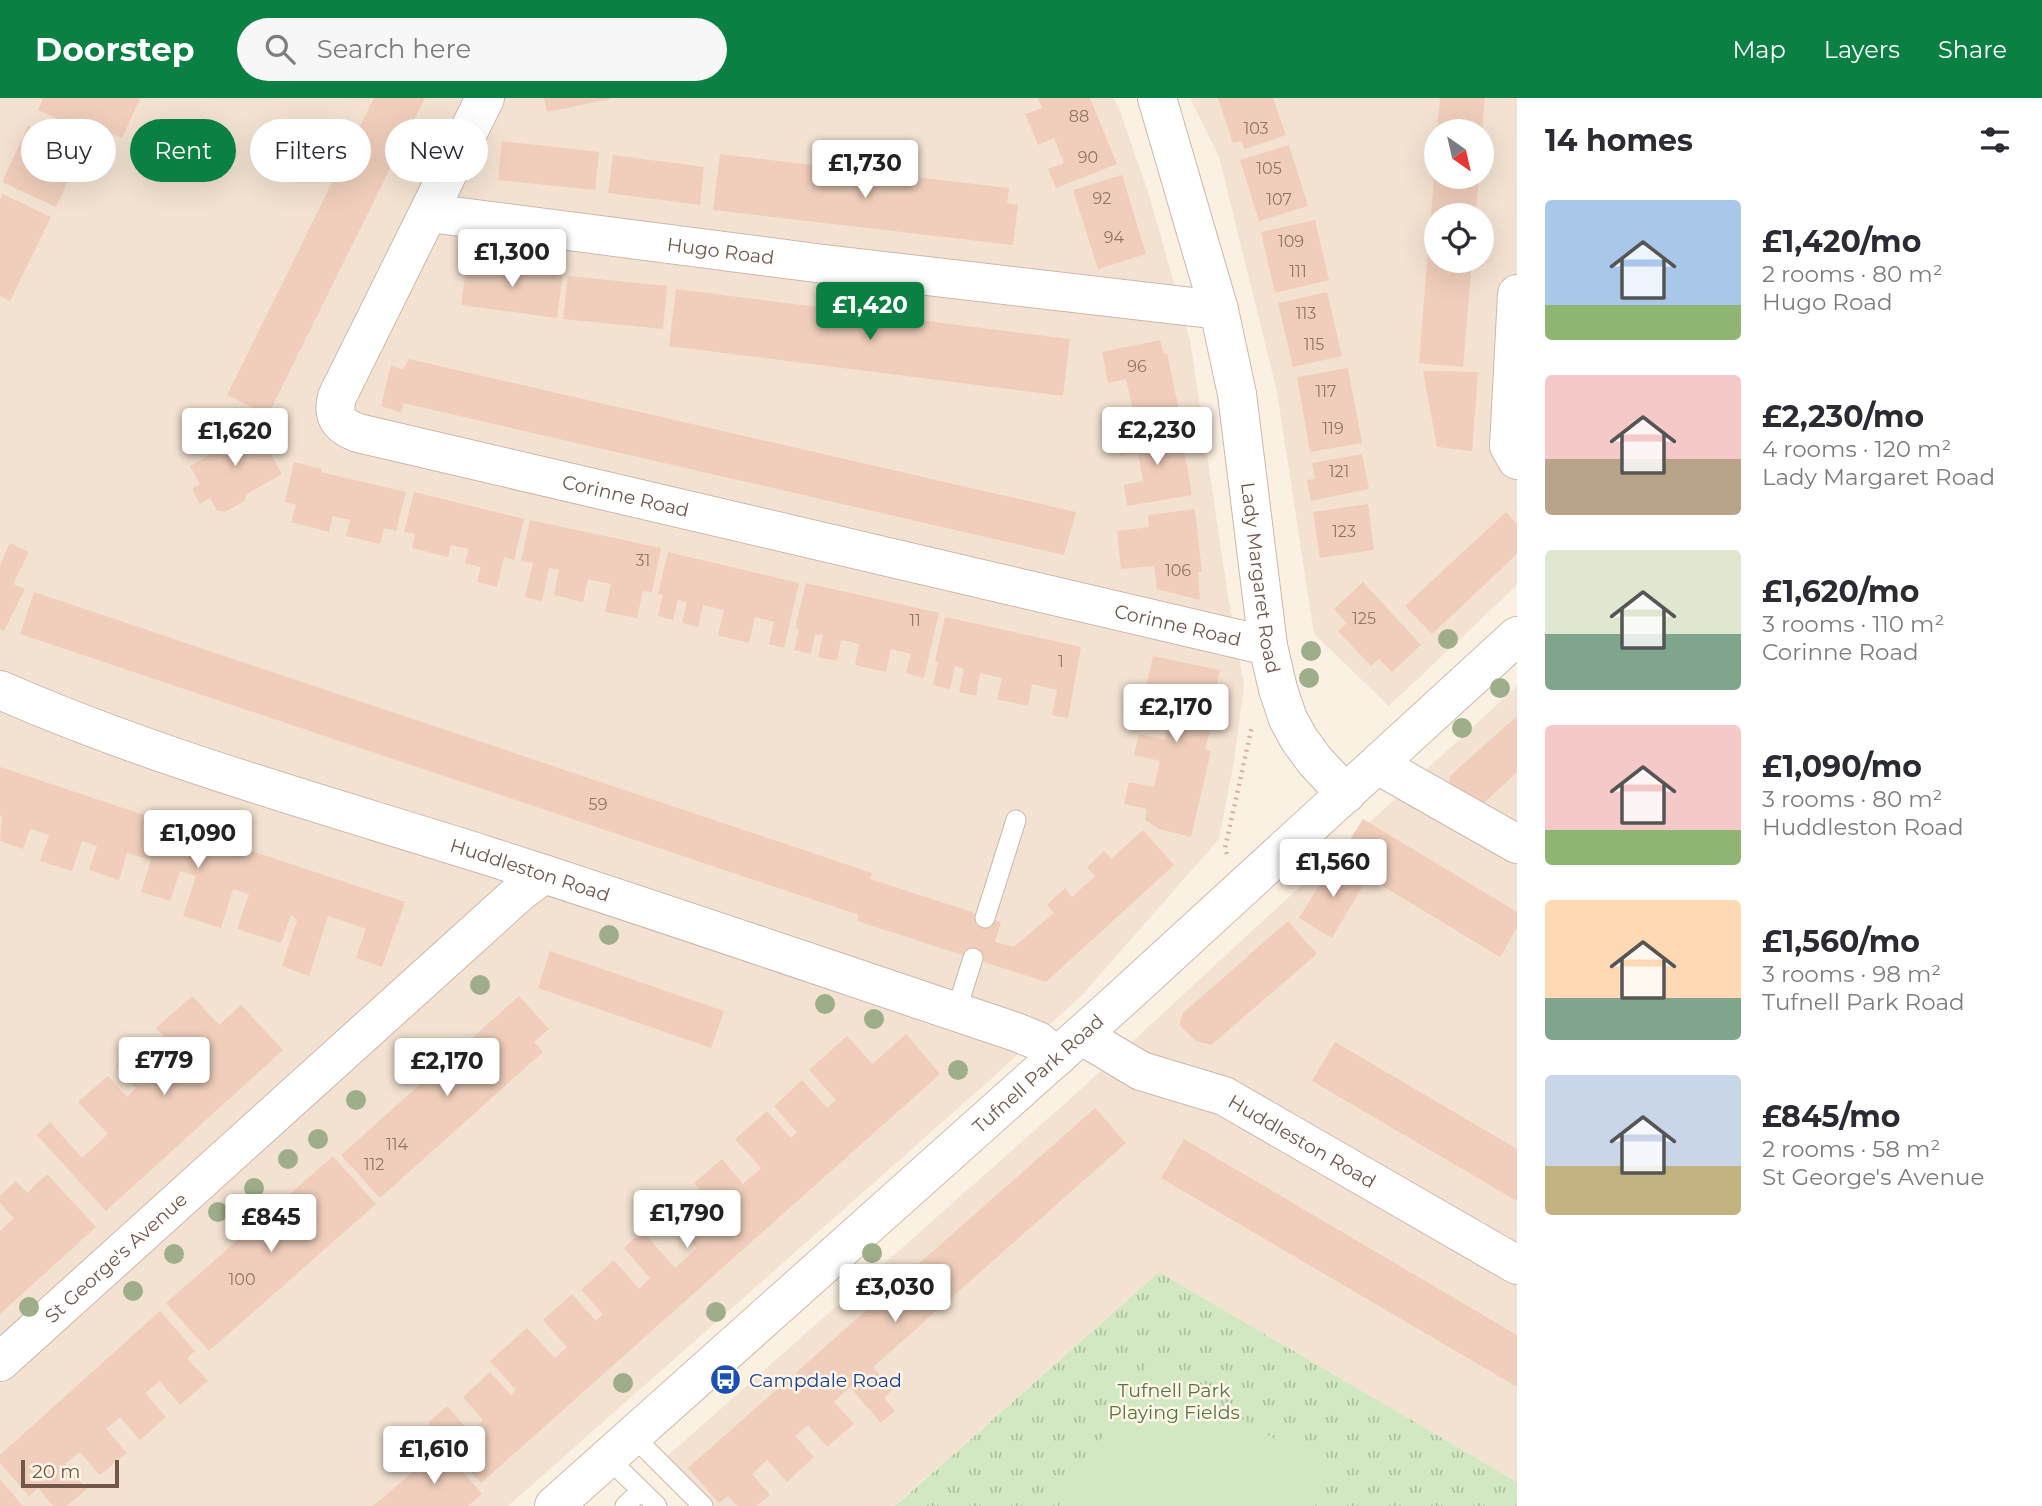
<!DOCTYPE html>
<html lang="en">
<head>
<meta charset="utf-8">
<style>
  :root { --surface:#fff; --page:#f7f7f7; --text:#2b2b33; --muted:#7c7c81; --accent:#0b8043 }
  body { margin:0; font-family:Montserrat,sans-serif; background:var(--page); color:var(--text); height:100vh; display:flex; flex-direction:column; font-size:26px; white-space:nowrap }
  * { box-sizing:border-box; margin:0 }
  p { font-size:23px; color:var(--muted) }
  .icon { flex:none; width:38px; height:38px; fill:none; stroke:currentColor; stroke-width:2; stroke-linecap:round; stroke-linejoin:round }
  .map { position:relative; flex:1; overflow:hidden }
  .panel { display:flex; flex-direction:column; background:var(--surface); width:525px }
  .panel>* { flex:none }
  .hud { position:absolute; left:21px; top:21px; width:665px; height:63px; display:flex; gap:14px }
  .needle { width:46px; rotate:146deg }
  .buttons { position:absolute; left:1424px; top:21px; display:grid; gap:14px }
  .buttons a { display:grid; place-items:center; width:70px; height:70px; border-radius:50%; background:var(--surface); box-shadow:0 7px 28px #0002; font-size:35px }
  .scale { position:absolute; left:21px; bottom:18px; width:98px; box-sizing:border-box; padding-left:7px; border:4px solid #72574a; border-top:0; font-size:19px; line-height:24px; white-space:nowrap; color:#72574a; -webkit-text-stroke:5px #fff5e8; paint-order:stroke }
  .price { position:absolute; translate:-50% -60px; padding:0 16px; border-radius:7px; background:#fff; color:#222; font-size:23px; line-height:46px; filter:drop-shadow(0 2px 4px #0008) }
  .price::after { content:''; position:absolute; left:50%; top:42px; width:21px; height:16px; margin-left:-10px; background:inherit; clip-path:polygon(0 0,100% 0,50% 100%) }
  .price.selected { background:var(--accent); color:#fff }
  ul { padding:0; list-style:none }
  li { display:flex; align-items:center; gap:21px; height:175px; padding:0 28px }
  li span { display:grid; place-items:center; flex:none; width:196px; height:140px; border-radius:7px; color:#555 }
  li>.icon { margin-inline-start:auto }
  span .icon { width:84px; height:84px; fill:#fffc; stroke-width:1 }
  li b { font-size:30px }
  h2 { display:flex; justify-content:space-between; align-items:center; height:84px; padding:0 28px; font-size:30px }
  .tag { padding:0 24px; border-radius:32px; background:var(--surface); box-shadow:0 7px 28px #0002; font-size:24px; line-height:63px }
  .tag.selected { background:var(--accent); color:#fff }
  header { display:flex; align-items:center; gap:42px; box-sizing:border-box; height:98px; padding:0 35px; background:var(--accent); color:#fff }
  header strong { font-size:33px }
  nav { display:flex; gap:38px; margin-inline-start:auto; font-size:24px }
  .search { width:490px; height:63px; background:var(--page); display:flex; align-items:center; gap:18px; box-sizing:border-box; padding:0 24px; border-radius:38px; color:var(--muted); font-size:26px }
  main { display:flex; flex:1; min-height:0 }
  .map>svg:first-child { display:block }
</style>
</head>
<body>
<header>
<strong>Doorstep</strong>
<div class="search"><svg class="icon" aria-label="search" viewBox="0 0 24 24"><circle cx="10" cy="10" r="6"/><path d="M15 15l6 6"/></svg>Search here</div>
<nav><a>Map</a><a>Layers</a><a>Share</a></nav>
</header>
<main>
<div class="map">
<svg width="1517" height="1408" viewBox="0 0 1517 1408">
  <defs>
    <pattern id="grass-tufts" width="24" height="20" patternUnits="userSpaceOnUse" patternTransform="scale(1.75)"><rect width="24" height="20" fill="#d2e8c2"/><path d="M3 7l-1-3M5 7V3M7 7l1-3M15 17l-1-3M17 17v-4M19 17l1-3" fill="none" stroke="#afbfa0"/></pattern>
  </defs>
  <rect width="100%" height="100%" fill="#fbf1e2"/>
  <path fill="#f3e2d1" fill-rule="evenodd" d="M0,0h1114l7,16 29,84 40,142 38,256 16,89 -10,77 -15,77 -136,155 -93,86 -482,426h-508z
    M1190,0h327v487l-128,121 -75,-72 -37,-242 -58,-235zM1437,33h45v46h-45zM1437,117h45v46h-45z
    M1517,588v796l-358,-210 -265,234h-202l-38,-38 426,-378z"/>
  <path fill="url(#grass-tufts)" d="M1159,1174l358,210v24h-622z"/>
  <path fill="#d2e8c2" d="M1150,1263l182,114 -20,31h-253z"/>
  <path fill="#f0cebb" d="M43,0h95l2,1 -18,39 -33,-15 -4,9 -47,-22z
    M374,0h51l-157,317 -41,-20z
    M544,0h67v1l-64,13z
    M1038,0h52l27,66 -61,24 -8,-19 16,-6 -10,-25 -16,7 -13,-31 17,-6z
    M1218,0h55l13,37 -41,14 -4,-8 -8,2z
    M1440,0h45l-3,33h-45z
    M28,28l54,24 -26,57 -54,-25z
    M502,43l97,11 -4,38 -97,-10z
    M1289,47l19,61 -49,15 -19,-61z
    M720,56l289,34 -2,15 11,2 -5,40 -300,-35z
    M613,57l91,12 -4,38 -92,-12z
    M1435,66h2v13h42l-4,38h-38v46h35l-9,106 -44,-4z
    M1122,77l24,79 -48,15 -25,-79z
    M3,96l48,23 -41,84 -10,-5v-97z
    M1315,122l14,60 -54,13 -14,-61z
    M467,163l96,12 -6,45 -96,-13z
    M568,178l99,10 -4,43 -100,-10z
    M676,191l394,50 -7,57 -394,-50z
    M1327,194l15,64 -49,11 -15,-64z
    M1160,242l4,14 3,-1 14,67 -44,9 -11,-50 -18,4 -6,-31z
    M409,261l667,153 -12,43 -661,-152 -1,10 -21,-7 10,-41 12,5z
    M1348,270l14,75 -52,9 -13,-75z
    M1423,273l55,1 -6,79 -35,-4z
    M251,321l31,55 -35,20 -3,7 -19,11 -8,-2 -7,-12 -10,6 -8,-15 8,-5 -10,-18 27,-16 -5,-10z
    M1180,331l12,66 -65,11 -3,-21 19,-4 -5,-28 -18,3 -3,-16z
    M1362,356l7,35 -58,12 -4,-21 8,-1 -3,-16z
    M294,364l28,7 -1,3 85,20 -10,39 -12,-3 -4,16 -34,-8 4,-16 -17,-4 -4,16 -38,-10 5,-17 -11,-3z
    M414,394l110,27 -10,41 -10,-3 -7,30 -20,-5 4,-15 -16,-4 4,-14 -18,-4 -3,12 -36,-9 3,-14 -11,-2z
    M1368,406l6,46 -54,8 -7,-46z
    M1195,411l7,63h-4l2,28 -43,-11 -3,-23 -33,3 -4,-38 32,-4 -1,-12z
    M1506,414l11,12v30l-85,80 -27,-28z
    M530,422l131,28 -9,44 -9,-1 -6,27 -32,-6 6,-28 -23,-5 -5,23 -29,-7 5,-25 -10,-2 -7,33 -17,-4 8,-34 -12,-2z
    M10,445l19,9 -16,32 12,5 -21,42 -4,-2v-64z
    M668,454l131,31 -15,65 -15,-4 5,-22 -19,-5 -6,26 -31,-8 6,-25 -21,-5 -5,22 -16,-4 5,-21 -9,-2 -5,20 -15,-4 5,-21 -5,-1z
    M1363,484l58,63 -29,27 -13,-13 -8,7 -33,-35 9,-8 -13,-14z
    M806,485l133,30 -15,65 -18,-5 5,-19 -20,-5 -5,23 -31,-7 4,-21 -12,-3 -6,-1 -4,21 -19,-4 5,-22 -8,-1 -4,20 -17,-4 5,-21 -4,-1z
    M34,494l838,281 -2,6 105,34 -1,3 27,6 -6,20 19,5 40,-34 -7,-8 9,-9 9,-8 7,9 23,-21 -8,-9 17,-16 7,8 32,-29 31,35 -128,117 -189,-61 2,-6 -839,-281z
    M945,519l136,30 -13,71 -16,-3 5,-25 -25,-6 -4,22 -31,-7 5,-21 -22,-5 -4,23 -17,-4 5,-23 -9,-3 -5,23 -17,-4 5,-23 -3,-1z
    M1153,558l67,14 -7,31 5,1 -13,47 6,2 -20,86 -32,-8 -14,-9 2,-11 -23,-5 5,-22 25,5 6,-26 -26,-6 5,-21 26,6 2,-10 -29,-6 5,-22 14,3 3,-14 -14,-3z
    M1517,618v56l-36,34 -32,-19 1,-11z
    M0,669l405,135 -23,65 -26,-9 10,-29 -38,-13 -19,60 -27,-10 15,-46 -6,-5 -10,28 -44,-14 12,-35 -16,-5 -12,39 -38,-12 13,-40 -16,-5 -10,30 -29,-9 10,-32 -24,-7 -8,27 -30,-10 8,-24 -15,-5 -10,30 -32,-10 9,-26 -19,-6 -7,20 -23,-8 2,-25 -2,-1z
    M1363,721l154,93v16l-17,29 -162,-98z
    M1335,762l32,19 -35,59 -33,-20z
    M1288,823l29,33 -106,91 -15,-4 -17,-16 4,-12z
    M550,853l174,60 -13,37 -173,-60z
    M192,898l27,29 22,-20 42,45 -177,161 -69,-76 13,-13 32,36 26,-24 -30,-32 30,-26 19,21 9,-9 -20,-23 30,-27 28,30 10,-9 -28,-31z
    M519,898l30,33 -15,13 9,10 -163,146 -39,-43z
    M906,936l34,40 -459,409 -53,-60 19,-17 23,26 13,-12 -20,-23 27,-25 21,23 5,-5 -26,-29 37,-33 28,30 12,-11 -24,-27 29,-26 24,27 7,-7 -22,-24 33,-30 25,29 11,-11 -26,-30 18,-17 33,37 22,-20 -23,-24 23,-21 9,11 9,-8 -21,-23 28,-24 21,25 18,-16 -26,-29 32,-28 24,27 6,-6 -23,-26 28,-26 25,28 9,-8 -27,-30 38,-34 25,28z
    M1335,944l182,107v52l-205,-120z
    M1095,1010l31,35 -253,224 20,22 -9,9 11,13 -14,12 -31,-36 -16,15 20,22 -27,23 -19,-22 -13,11 19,21 -27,25 -20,-22 -15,14 18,21 -13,11h-20l-9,-10 -9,7 -31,-35z
    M1184,1041l333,196v52l-356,-209z
    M333,1058l43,48 -167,147 -43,-48z
    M47,1076l49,53 -96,87v-83l14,-13 -14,-15v-7l16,-15 11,12z
    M160,1213l35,40 -8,7 21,23 -28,24 -20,-24 -15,12 21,24 -26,23 -20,-23 -8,7 -6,5 21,24 -27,22 -20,-23 -15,12 22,25 -20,17h-14l-15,-18 -9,8 -29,-33v-8z
    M442,1349l40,47 -14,12h-95z
    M0,1381l23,27h-23z"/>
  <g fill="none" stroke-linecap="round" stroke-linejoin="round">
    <defs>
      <path id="lane" d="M985,820l31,-98
        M956,914l17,-54
        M633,1338l70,70
        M608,1360l49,48
        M625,1408l16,-15"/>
      <g id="street">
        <path id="s1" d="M485,0l-148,299c-5,20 2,29 21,36l910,213"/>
        <path id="s2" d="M1157,0l62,212 18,84 31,252 10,43 10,30 11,20 16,22 31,33"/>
        <path id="s3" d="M429,115l395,51 395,46"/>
        <path d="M1517,196l-8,152 8,14"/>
        <path id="s4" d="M0,592c155,68 323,114 485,165 178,57 354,118 531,177l22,9 19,16"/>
        <path d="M1378,667l139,79"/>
        <path id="s5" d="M1081,937l60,36 83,25 293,169"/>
        <path id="s6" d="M0,1264l520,-470 24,-18"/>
      </g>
      <g id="secondary">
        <path id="s7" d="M554,1408l565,-505 398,-365"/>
      </g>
    </defs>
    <use href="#lane" stroke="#ccb8a9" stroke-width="21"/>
    <use href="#street" stroke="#ccb8a9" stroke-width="40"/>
    <use href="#secondary" stroke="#d1baaa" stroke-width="40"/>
    <path stroke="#d5b29e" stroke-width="4.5" stroke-dasharray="2 5" stroke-linecap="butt" d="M1227,756l-2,-6 27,-122"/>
    <use href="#lane" stroke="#fff" stroke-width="19"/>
    <use href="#street" stroke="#fff" stroke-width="38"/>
    <use href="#secondary" stroke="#fff" stroke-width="38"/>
  </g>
  <g fill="#9fae8a">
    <circle cx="1448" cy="541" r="10"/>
    <circle cx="1311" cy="553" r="10"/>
    <circle cx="1309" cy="580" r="10"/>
    <circle cx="1500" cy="590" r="10"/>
    <circle cx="1462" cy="630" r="10"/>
    <circle cx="609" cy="837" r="10"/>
    <circle cx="480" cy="887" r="10"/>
    <circle cx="825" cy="906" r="10"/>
    <circle cx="874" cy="921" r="10"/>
    <circle cx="958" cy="972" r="10"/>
    <circle cx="356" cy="1002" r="10"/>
    <circle cx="318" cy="1041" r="10"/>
    <circle cx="288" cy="1061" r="10"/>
    <circle cx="254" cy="1090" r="10"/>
    <circle cx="218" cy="1114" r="10"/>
    <circle cx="872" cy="1155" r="10"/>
    <circle cx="174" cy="1156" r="10"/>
    <circle cx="133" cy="1193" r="10"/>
    <circle cx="29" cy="1209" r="10"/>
    <circle cx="716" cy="1214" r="10"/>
    <circle cx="623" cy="1285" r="10"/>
  </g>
  <defs>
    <symbol id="bus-disc" viewBox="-11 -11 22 22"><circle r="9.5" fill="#1a4fb4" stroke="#fff5e8"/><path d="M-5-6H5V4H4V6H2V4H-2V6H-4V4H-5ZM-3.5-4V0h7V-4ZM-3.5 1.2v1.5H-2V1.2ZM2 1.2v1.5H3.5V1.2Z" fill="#fff"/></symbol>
  </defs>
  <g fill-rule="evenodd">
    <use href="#bus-disc" x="708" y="1264" width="35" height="35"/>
  </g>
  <g text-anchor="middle" stroke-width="5" stroke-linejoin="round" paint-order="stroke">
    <g font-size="16" fill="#927566">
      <text x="1079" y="24">88</text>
      <text x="1256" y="36">103</text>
      <text x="1088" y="65">90</text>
      <text x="1269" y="76">105</text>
      <text x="1102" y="106">92</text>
      <text x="1279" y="107">107</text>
      <text x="1114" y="145">94</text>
      <text x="1291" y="149">109</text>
      <text x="1298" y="179">111</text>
      <text x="1306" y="221">113</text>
      <text x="1314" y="252">115</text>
      <text x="1137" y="274">96</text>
      <text x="1326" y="299">117</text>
      <text x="1333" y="336">119</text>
      <text x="1339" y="379">121</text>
      <text x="1344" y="439">123</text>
      <text x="643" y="468">31</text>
      <text x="1178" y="478">106</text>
      <text x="1364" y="526">125</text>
      <text x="915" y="528">11</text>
      <text x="1061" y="569">1</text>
      <text x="598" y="712">59</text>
      <text x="397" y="1052">114</text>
      <text x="374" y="1072">112</text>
      <text x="242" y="1187">100</text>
    </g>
    <g font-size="19" fill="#72574a" stroke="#fff5e8">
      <text dy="7" stroke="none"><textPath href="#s3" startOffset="294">Hugo Road</textPath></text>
      <text dy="7" stroke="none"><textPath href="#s1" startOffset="656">Corinne Road</textPath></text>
      <text dy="7" stroke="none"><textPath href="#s2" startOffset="492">Lady Margaret Road</textPath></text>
      <text dy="7" stroke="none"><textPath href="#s1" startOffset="1223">Corinne Road</textPath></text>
      <text dy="7" stroke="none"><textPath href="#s4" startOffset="560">Huddleston Road</textPath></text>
      <text dy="7" stroke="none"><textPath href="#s7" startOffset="649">Tufnell Park Road</textPath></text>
      <text dy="7" stroke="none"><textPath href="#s5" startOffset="247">Huddleston Road</textPath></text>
      <text dy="7" stroke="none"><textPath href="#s6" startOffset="156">St George's Avenue</textPath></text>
    </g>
    <g font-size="19" fill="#164399" stroke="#fff5e8" text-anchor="start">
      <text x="749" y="1289">Campdale Road</text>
    </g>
    <g font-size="19" fill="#547842" stroke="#fff5e8">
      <text x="1174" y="1299">Tufnell Park<tspan x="1174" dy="22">Playing Fields</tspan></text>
    </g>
  </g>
</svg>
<div class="buttons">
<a><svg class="needle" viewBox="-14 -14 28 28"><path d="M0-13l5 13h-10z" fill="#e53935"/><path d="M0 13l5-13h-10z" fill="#7c7c81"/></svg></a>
<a><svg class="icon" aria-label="locate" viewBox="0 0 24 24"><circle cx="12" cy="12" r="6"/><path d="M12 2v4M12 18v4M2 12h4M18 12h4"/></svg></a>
</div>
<div class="scale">20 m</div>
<b class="price" style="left:865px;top:102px">£1,730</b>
<b class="price" style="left:512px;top:191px">£1,300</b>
<b class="price selected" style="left:870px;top:244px">£1,420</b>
<b class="price" style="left:1157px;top:369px">£2,230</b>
<b class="price" style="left:235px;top:370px">£1,620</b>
<b class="price" style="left:1176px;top:646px">£2,170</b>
<b class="price" style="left:198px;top:772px">£1,090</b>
<b class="price" style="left:1333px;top:801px">£1,560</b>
<b class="price" style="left:164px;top:999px">£779</b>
<b class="price" style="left:447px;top:1000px">£2,170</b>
<b class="price" style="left:687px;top:1152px">£1,790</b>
<b class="price" style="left:271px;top:1156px">£845</b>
<b class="price" style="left:895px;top:1226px">£3,030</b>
<b class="price" style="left:434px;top:1388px">£1,610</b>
<div class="hud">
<a class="tag">Buy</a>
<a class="tag selected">Rent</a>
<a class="tag">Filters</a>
<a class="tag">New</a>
</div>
</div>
<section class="panel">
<h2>14 homes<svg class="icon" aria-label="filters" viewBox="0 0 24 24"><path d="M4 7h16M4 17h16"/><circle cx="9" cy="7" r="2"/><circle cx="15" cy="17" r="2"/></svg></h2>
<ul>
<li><span style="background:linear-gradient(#a9c7e8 75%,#8fb573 0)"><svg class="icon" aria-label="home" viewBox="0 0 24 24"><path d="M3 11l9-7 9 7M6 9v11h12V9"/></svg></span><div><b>£1,420/mo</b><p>2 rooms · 80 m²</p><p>Hugo Road</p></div></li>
<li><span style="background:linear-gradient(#f6c9c9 60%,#b9a48a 0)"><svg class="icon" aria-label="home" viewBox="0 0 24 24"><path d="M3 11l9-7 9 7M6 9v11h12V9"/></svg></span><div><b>£2,230/mo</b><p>4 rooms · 120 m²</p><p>Lady Margaret Road</p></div></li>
<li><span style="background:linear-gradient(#dfe7d0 60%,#7fa58c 0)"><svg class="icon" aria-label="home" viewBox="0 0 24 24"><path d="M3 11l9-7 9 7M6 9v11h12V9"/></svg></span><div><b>£1,620/mo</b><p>3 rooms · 110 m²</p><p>Corinne Road</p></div></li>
<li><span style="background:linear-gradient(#f6c9c9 75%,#8fb573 0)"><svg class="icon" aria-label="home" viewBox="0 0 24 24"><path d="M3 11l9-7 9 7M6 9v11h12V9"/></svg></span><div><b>£1,090/mo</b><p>3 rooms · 80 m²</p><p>Huddleston Road</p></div></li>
<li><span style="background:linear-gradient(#ffd9b3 70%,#7fa58c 0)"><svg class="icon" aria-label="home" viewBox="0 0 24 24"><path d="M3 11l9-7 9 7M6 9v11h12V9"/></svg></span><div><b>£1,560/mo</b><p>3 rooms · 98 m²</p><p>Tufnell Park Road</p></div></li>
<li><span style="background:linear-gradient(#c9d6e8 65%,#c2b280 0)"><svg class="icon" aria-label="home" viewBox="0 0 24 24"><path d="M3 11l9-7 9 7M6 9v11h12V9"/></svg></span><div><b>£845/mo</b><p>2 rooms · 58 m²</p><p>St George's Avenue</p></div></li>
</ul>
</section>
</main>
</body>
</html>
